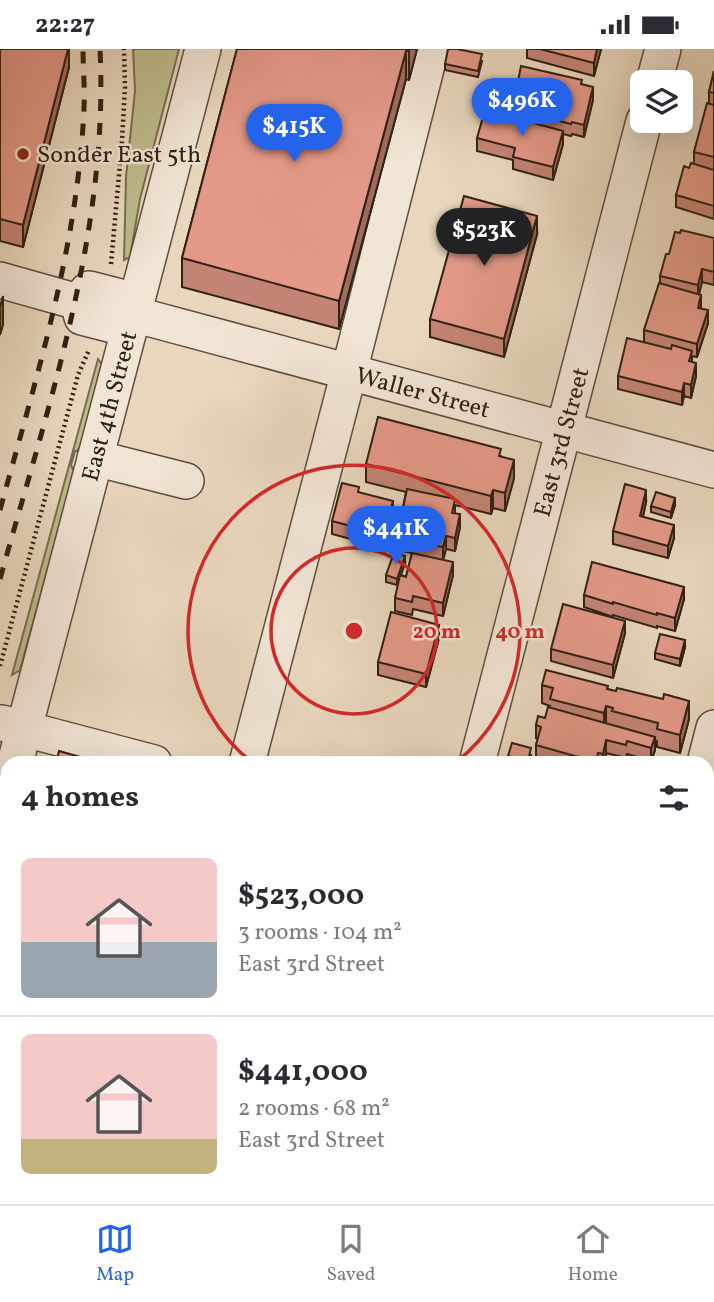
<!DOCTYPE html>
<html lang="en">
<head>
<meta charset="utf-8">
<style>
  :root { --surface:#fff; --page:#f2f2f3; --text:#2b2b33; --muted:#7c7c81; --line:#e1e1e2; --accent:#2563eb }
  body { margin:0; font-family:Vollkorn,serif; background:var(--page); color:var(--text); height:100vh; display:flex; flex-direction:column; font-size:26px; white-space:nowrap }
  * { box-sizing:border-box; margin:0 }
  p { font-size:23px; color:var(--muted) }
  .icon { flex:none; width:38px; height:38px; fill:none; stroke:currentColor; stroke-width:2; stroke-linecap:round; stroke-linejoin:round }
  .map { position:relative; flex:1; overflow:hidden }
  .sheet { position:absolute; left:0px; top:707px; width:714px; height:448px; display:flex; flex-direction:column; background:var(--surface); border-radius:21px 21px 0 0; box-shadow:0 7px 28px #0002 }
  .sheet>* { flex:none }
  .tools { position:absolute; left:630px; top:21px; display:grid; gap:14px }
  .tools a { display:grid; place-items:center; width:63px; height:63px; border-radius:10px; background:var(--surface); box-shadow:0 7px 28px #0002; font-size:35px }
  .price { position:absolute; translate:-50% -60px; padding:0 16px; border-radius:24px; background:var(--accent); color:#fff; font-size:23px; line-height:46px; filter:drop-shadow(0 2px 4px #0008) }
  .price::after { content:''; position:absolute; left:50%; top:42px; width:21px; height:16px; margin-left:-10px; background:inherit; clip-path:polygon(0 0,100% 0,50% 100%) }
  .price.current { background:#222; color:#fff }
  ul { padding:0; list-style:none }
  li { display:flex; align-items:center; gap:21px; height:175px; padding:0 21px }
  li+li { border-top:2px solid var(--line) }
  li span { display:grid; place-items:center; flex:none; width:196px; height:140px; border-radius:10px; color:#555 }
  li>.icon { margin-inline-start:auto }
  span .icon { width:84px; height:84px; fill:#fffc; stroke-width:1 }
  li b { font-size:30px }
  h2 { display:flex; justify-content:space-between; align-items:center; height:84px; padding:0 21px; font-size:30px }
  .status { display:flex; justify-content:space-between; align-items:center; height:49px; padding:0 35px; background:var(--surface); direction:ltr }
  .status svg { height:19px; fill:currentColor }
  .tab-bar { display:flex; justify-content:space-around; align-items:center; height:98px; border-top:2px solid var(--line); background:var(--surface); font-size:19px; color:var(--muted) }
  .tab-bar a { display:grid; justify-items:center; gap:4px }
  .tab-bar .current { color:var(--accent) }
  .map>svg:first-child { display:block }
</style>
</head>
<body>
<div class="status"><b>22:27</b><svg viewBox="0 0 49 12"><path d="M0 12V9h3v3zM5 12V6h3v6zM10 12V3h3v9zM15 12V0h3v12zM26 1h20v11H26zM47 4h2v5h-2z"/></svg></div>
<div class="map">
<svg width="714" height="1155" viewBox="0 0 714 1155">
  <rect width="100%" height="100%" fill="#e9d7be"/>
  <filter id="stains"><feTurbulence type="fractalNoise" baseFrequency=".00286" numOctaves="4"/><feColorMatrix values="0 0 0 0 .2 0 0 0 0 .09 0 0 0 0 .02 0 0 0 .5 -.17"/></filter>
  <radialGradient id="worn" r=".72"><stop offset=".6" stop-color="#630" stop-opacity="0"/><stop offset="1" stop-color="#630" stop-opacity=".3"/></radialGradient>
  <path fill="#bebc8c" stroke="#776e4f" stroke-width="2" d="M133,0h46l-39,150 -10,58 -6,3 2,-83 9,-86z
    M98,310l5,7 -21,78 -5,7h-2l-4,14 3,7 -54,198 -8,5z"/>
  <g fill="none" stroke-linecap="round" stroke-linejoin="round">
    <defs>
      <path id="minor" d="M654,33l9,-33
        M0,231l78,22
        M78,253l11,-13 35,9 9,16 581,156
        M78,253l4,15 35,9 16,-12
        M95,409l91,23
        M2,674l152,40
        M15,714l188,-714
        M247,714l102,-391 82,-323
        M477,714l167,-642
        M705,714l9,-35
        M0,771l7,-27
        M707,862l7,2
        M0,1120l7,2
        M117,1148l29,7
        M360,1155l2,-7
        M588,1155l2,-7"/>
    </defs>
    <use href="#minor" stroke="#5e4e3d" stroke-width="38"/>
    <path stroke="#302112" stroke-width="4.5" stroke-dasharray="2 3.5" stroke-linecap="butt" d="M111,215l11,-123 3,-54 -1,-38
      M0,617l78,-291 11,-25"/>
    <use href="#minor" stroke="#f1e5d5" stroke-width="35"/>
    <path stroke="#302112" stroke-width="5" stroke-dasharray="12 12" stroke-linecap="butt" d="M0,461c36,-132 78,-264 84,-402 1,-20 -1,-40 -1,-59
      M0,530c48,-173 109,-348 100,-530"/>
  </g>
  <path fill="#c48475" stroke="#302112" stroke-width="2" d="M0,0h69v18l-46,180 -23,-6z
    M237,0h180l-8,31 -3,-1 -67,250 -157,-42v-29z
    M527,0h74l-7,27 -67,-18z
    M482,12l-4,16 -33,-7v-6z
    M714,22v148l-38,-12v-12l13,-27 5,-4v-12l15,-49v-11z
    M582,35l11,16 -9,37 -12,-3 -1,2 -8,-2v10l-10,36 -40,-11v-9l-36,-9v-13l43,-18v-9l2,-8 -10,-2v-12z
    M537,185l-33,123 -74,-20v-18z
    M714,189v47l-12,-3 -3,12 2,14 7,15 -11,34 -5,-1v6l4,14 -5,22 -7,-2 -2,9 -64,-16v-13l26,-34v-12l16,-46v-8l9,-22z
    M501,407l13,22 -9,33 -12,-3 -2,6 -36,-9v8l5,14 -5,24 -9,-2 -3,11 10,15 -10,41 -30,-7 -1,6 -17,-4v-13l5,-20 -3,7 -11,-3v-7l19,-12 -4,12 5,2 6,-24 -15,-3v-12l9,-46 -40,-10v-18z
    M359,443l34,22 -9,34 -52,-14v-13z
    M646,453l-3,15 31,21 -6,20 -55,-14v-13z
    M675,456l-4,13 -20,-6v-6z
    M584,546l100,4 -9,32 -18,-5v2l-44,-13v2l-29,-10z
    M625,584l-12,45 -62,-17v-12z
    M439,589l-13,49 -48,-12v-13z
    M685,598l-5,19 -25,-7v-6z
    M542,636l66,4 81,30 -9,34 -23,-6v-6l-2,-1v10l-4,11 -24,-7 -1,4 -20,-5 -2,10h-50l-18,-5v-13l2,-7h-2v-13l9,-7 5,-10v-2l-8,-3z
    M531,706l-2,8h-21v-7z
    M707,731l7,2 -5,87 -2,-1z
    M7,894v164l-7,-2v-90l1,-5h-1v-39z
    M297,1148h22l-2,7h-15l-5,-1z
    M633,1148l-1,7h-28v-4z
    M660,1148h47l7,7h-54z"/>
  <path fill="#a06b5f" stroke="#302112" stroke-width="2" d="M68,0h1v18l-46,180v-22z
    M409,0h8l-8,31z
    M597,0h4l-7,27v-13z
    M406,2v28l-67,250v-28z
    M593,38v13l-9,37v-12z
    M563,82v13l-10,36v-13z
    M537,167v18l-33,123v-18z
    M702,220v13l-4,16v-13z
    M701,246v12l-3,13v-12z
    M3,247v29l-3,10v-28z
    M708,261v13l-11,34v-13z
    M696,314v13l-5,22v-13z
    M684,334v13l-2,9v-13z
    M514,411v18l-9,33v-18z
    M493,441v18l-2,6v-18z
    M646,441v12l-6,27v-13z
    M675,449v7l-4,13v-6z
    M393,452v13l-9,34v-13z
    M460,465v13l-5,24v-13z
    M674,476v13l-6,20v-12z
    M446,487v13l-3,11v-13z
    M405,507v7l-8,22v-6z
    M453,513v13l-10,41v-13z
    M684,538v12l-9,32v-13z
    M625,572v12l-12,45v-13z
    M439,576v13l-13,49v-13z
    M685,591v7l-5,19v-7z
    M689,652v18l-9,34v-18z
    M606,657v18l-2,7v-18z
    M655,688v13l-4,11v-13z
    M606,691v13l-2,10h-1v-9z
    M714,785v12l-5,23v-13z
    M510,1148h3l-2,7h-3z"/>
  <path fill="#e49988" stroke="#302112" stroke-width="2" d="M0,0h68l-45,176 -23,-6z
    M237,0h172v2h-3l-67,250 -157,-43z
    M448,0h9l25,5 -4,17 -33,-7z
    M540,0h57l-3,14z
    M521,17l61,14 -1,4 12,3 -9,38 -12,-3 -1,2 -51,-13 4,-20 -12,-2 2,-9 4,1z
    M714,22v22l-5,-1z
    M707,54l7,2v52l-20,-5z
    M485,61l78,21 -10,36 -40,-10 2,-9 -38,-10z
    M691,114l23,7v36l-38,-11 8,-29 5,2z
    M464,147l73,20 -33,123 -74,-20z
    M681,181l33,8v34l-12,-3 -4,16 -38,-9 6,-22h3l6,-22 5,1z
    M659,234l42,12 -3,13 10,2 -11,34 -53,-14z
    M627,289l44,11 1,-4 20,6 -3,10 7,2 -5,22 -7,-2 -2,9 -64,-16z
    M378,368l123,32 -2,7 15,4 -9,33 -12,-3 -2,6 -125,-32z
    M342,434l17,4 -1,5 35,9 -9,34 -52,-14z
    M625,435l21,6 -6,26 34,9 -6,21 -55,-15z
    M407,440l48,10 -3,14 8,1 -5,24 -9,-2 -3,11 -46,-9z
    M656,443l19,6 -4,14 -20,-6z
    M394,504l11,3 -8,23 -11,-4z
    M412,504l41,9 -10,41 -30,-7 -1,6 -17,-4 5,-23 6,2z
    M592,513l92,25 -9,31 -18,-5v2l-44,-13v2l-29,-9z
    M563,555l62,17 -12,44 -62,-16z
    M391,563l48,13 -13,49 -48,-12z
    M660,585l25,6 -5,19 -25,-6z
    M546,621l62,16 -1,3 9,2 1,-3 46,11 1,-5 25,7 -9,34 -23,-6 1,-6 -46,-12 1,-3 -7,-2 -2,7 -54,-14 3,-11 -11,-3z
    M548,658l107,30 -4,11 -24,-7 -1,4 -20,-5 -3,14 -5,-1 -2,9 -60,-17 5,-18 -5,-2 2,-9 7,2z
    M512,694l19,5 -3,13 -20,-5z
    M59,702l43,12h-46z
    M707,731l7,2v52l-5,22h-2z
    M7,894v141l-7,-2v-67l7,-26 -7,-2v-16z
    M707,1110l7,2v43h-11l-27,-7h31z
    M439,1148h71l-2,7h-65l-5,-1z
    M521,1148h40l-2,7h-40z
    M605,1148h27l-2,7h-10l-16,-4z"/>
  <g fill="none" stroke="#d62828" stroke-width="3.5">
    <circle cx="354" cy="582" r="83"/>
    <path d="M253 714A166 166 0 1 1 455 714"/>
  </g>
  <circle fill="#8f2418" stroke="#f1e5d5" stroke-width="2.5" cx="23" cy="105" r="7"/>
  <g text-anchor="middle" stroke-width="5" stroke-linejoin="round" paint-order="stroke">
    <g font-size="24" fill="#302112" stroke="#f1e5d5" text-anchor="start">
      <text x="37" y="113">Sonder East 5th</text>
    </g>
    <g font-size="24" fill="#302112" stroke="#f1e5d5">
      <text transform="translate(423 343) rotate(15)" y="8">Waller Street</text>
      <text transform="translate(109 357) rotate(-75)" y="8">East 4th Street</text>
      <text transform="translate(561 393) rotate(-75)" y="8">East 3rd Street</text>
    </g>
  </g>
  <circle cx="354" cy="582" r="10" fill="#d62828" stroke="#f1e5d5" stroke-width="3.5"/>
  <g font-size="21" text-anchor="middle" font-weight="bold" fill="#d62828" stroke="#f1e5d5" stroke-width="5" stroke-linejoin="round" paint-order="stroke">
    <text x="437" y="589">20 m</text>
    <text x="520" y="589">40 m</text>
  </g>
  <rect width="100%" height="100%" filter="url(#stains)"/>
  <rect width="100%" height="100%" fill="url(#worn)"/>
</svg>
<div class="tools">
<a><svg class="icon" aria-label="layers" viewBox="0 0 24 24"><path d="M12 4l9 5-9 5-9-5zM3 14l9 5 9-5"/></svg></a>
</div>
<b class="price" style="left:522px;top:89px">$496K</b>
<b class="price" style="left:294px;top:115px">$415K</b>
<b class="price current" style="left:484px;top:219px">$523K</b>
<b class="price" style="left:396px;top:517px">$441K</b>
<section class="sheet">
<h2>4 homes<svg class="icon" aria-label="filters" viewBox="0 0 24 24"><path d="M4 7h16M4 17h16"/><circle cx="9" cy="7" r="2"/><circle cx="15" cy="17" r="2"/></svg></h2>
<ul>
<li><span style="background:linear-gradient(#f6c9c9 60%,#9aa5b1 0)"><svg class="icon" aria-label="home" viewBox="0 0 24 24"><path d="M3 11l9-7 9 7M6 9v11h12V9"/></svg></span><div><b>$523,000</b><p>3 rooms · 104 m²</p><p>East 3rd Street</p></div></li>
<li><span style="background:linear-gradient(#f6c9c9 75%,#c2b280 0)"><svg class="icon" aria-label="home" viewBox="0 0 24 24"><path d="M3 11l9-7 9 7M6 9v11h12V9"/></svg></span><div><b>$441,000</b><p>2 rooms · 68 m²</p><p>East 3rd Street</p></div></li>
</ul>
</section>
</div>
<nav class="tab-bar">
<a class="current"><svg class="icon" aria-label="map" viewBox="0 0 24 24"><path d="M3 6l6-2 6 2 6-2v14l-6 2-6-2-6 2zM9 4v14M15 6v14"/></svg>Map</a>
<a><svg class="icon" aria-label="saved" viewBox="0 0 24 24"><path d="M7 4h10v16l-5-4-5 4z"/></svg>Saved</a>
<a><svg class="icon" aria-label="home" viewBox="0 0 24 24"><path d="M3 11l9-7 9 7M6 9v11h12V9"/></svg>Home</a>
</nav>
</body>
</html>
